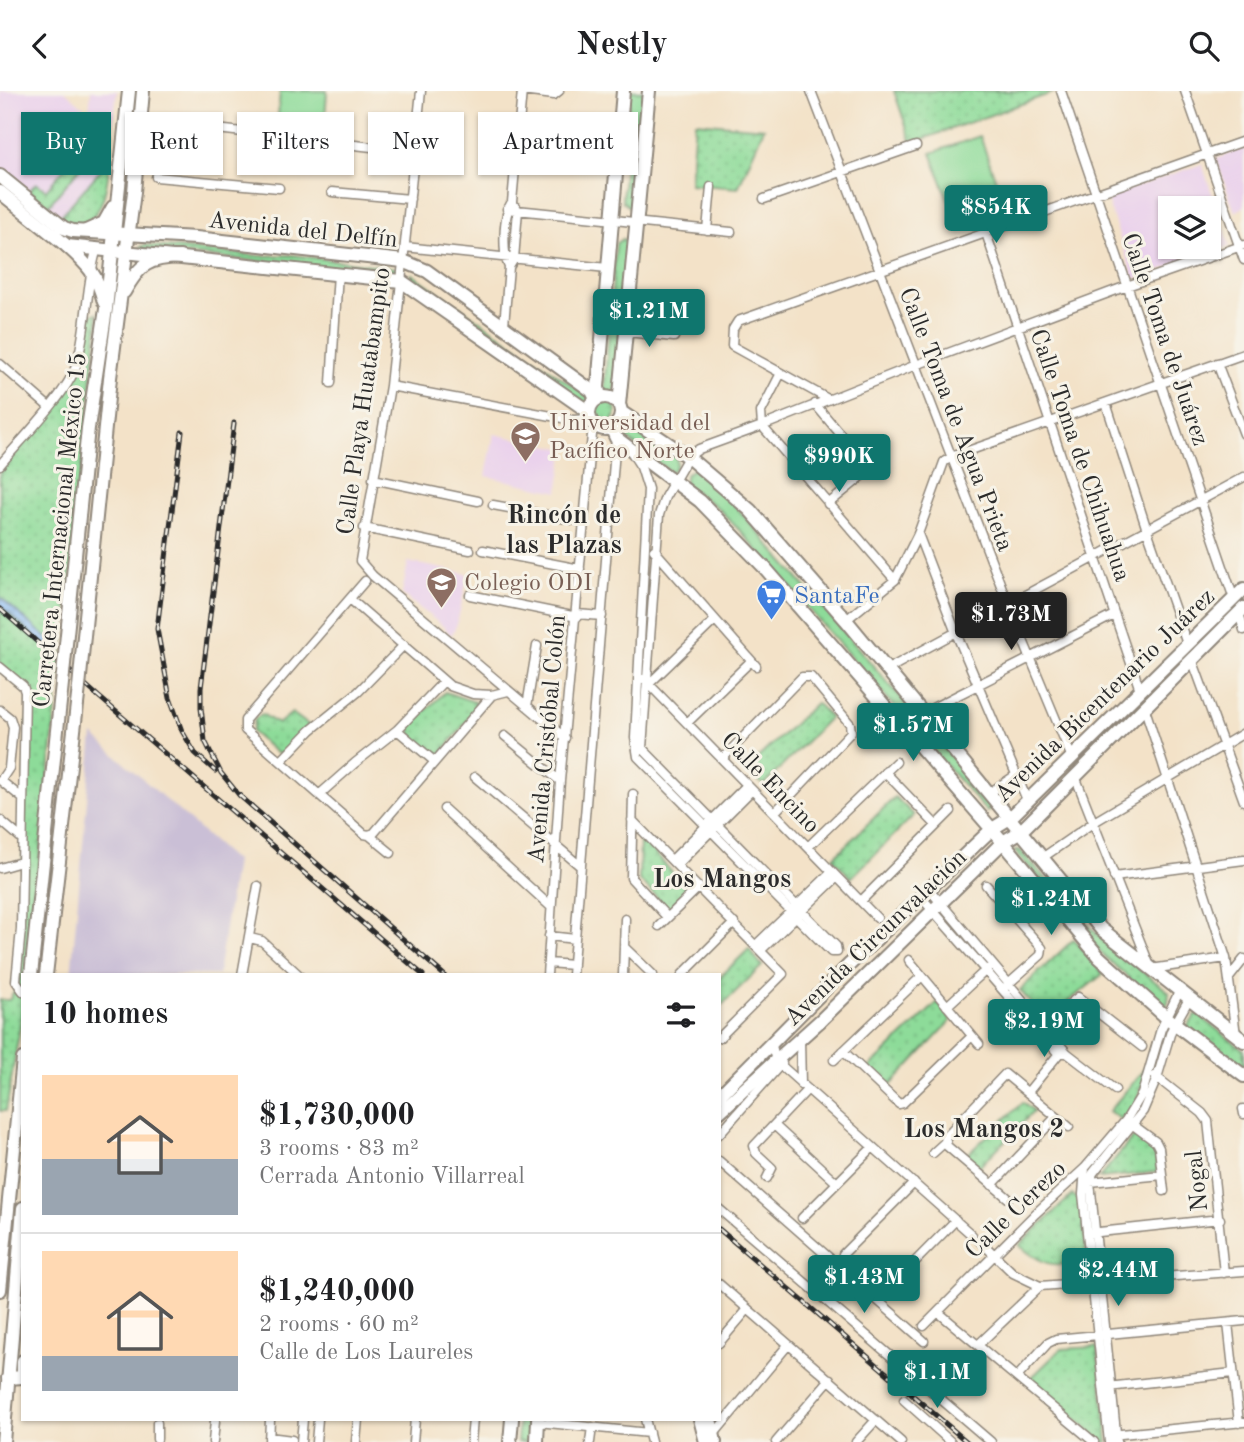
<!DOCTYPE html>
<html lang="en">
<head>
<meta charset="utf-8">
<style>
  :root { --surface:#fff; --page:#f6f6f6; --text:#202124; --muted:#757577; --line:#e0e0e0; --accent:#0f766e }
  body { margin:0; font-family:"Old Standard TT",serif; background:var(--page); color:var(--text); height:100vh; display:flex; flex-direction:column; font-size:26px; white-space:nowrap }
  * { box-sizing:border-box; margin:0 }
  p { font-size:23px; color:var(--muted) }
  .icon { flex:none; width:38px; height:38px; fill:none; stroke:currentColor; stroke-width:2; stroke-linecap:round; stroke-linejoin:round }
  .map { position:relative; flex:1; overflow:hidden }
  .details { position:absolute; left:21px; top:882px; width:700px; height:448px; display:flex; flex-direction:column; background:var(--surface); border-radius:0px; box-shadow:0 2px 5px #0004 }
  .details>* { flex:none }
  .guide { position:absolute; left:21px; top:21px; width:700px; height:63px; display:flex; gap:14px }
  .fabs { position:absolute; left:1158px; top:105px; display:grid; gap:14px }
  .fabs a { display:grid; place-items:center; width:63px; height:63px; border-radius:0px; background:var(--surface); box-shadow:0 2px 5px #0004; font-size:35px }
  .price { position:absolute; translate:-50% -60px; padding:0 16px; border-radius:7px; background:var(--accent); color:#fff; font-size:23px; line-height:46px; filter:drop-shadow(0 2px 4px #0008) }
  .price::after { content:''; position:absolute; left:50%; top:42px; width:21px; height:16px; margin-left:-10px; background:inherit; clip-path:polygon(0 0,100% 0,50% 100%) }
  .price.selected { background:#222; color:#fff }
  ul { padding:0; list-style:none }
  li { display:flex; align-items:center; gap:21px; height:175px; padding:0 21px }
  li+li { border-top:2px solid var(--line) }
  li span { display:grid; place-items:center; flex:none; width:196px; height:140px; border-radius:0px; color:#555 }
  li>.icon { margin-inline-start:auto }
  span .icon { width:84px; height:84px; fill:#fffc; stroke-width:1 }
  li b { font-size:30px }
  h2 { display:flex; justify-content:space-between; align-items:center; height:84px; padding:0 21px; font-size:30px }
  .pill { padding:0 24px; border-radius:0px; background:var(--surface); box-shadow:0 2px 5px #0004; font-size:24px; line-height:63px }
  .pill.selected { background:var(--accent); color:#fff }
  header { display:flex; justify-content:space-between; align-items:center; height:91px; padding:0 21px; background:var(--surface); font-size:32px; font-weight:600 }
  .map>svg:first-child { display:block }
</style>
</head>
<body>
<header><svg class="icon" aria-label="back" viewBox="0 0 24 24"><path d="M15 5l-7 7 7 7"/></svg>Nestly<svg class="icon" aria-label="search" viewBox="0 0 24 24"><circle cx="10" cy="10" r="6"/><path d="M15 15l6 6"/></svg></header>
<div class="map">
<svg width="1244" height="1351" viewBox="0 0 1244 1351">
  <defs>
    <pattern id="park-dots" width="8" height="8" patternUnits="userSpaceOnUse" patternTransform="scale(1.75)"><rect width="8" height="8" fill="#8ddb99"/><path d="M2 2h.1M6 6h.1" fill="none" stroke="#7abc84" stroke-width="1.8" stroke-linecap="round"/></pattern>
    <pattern id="water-ripples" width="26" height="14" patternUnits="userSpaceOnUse" patternTransform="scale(1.75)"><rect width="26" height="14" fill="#88bcf6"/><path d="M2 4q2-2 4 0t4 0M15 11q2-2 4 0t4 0" fill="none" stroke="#6f99c7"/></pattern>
  </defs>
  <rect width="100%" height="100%" fill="#f7f3e8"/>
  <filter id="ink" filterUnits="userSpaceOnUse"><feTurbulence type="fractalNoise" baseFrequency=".0143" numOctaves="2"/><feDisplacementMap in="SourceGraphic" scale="14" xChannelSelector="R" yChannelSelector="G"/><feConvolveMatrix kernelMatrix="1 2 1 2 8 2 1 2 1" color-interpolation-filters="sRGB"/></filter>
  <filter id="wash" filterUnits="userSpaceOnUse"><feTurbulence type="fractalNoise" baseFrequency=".00686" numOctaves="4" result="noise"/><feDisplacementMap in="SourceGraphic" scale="28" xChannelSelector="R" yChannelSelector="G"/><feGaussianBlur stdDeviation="1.57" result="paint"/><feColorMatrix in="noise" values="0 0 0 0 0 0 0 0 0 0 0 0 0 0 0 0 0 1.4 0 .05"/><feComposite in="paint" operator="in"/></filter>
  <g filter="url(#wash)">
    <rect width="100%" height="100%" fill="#f3e2c8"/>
    <path fill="#ead1ec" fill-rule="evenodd" d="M0,0h65l24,21 2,-21h26l-13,106 -4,12 -8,9 -13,5 -15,-3 -64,-53z
      M1244,57v59l-9,5 -19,-53z
      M1202,73l28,82 -96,33 -28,-82zM1209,117v39h-38v-39z
      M494,343l71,15 -7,43 -72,-16z
      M408,471l60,12 -11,50 -6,12 -7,-9 -42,-33z"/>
    <path fill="#cabfd6" d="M93,644l142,126 -17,114h-147z"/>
    <path fill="#8ddb99" stroke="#5c8362" stroke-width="2" d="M280,0h47l-3,42 -47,-4z
      M630,0h16l-14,118 -10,-8z
      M980,45l22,62 -48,17 -23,-62z
      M623,148l7,7 -16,151 -6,-1 -4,-4 12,-149z
      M145,154l115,11 33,-1 104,13 -2,6h-3l-249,-24 -3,-3z
      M412,183l176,122 2,5 -4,3 -176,-124z
      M629,334l47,32c1,6 1,11 -5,15l-44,-33z
      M693,378l37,31 16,18 248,288 -7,6 -245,-279 -24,-25 -33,-23v-10z
      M519,1328h11l-2,23h-11z"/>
    <path fill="url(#park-dots)" stroke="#5c8362" stroke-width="2" d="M894,0h161v1l-143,51z
      M99,30l13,11c-3,24 -1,85 -31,91 -8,1 -15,-1 -21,-6l45,-52 -7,-6 6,-4 -1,-9 -7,-3 -6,2 -2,6 2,5 -42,50 -19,-15 7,-8 10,7 49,-57 -3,-3z
      M695,31l69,6 -26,60 -48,-4z
      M97,222l1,9 -71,653h-4v33l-17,103h-6v-111h9l9,-14 11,-297 -29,-25v-193l55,-63 24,-37 11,-56z
      M592 320a12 12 0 1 1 24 0a12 12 0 1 1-24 0Z
      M445,601l30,10 2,6 -36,46c-15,-3 -35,-13 -29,-30z
      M816,612l14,14 -66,68 -19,-15z
      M292,622l18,13 -28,28 -6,-1 -24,-21 3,-13 7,-5 16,10z
      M895,706l19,18 -63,63 -18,-20z
      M640,746l47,52 -18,20 -30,-29z
      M1014,759h6l73,80 38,33 38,29 -1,10 -4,7 -61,-54z
      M1074,848l29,35 -58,46 -25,-30z
      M749,858l13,17 -43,42v-30z
      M938,911l13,19 -61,65 -21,-18z
      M1197,923l47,36v21l-57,-44z
      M1148,974l-12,39 -13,17 -14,-10z
      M1023,1011l11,9 -55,56 -12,-12z
      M1135,1044l21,19 1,18 -58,6z
      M1072,1104l9,7 6,60c-34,4 -41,6 -68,-17z
      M1097,1256l11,95h-5l-73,-63 31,-30z"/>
    <path fill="url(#water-ripples)" stroke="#5a7490" stroke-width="2" d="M0,506l55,48 -1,8 -54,-47z"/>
  </g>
  <g filter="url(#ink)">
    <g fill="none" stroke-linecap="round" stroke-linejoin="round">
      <defs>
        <path id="street" d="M421,0l-31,295 -30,175 13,15 192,162
          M522,0l32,4 5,-4
          M811,0l197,513 64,154
          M1061,0l173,508
          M1185,0l59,169
          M157,31l258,30
          M156,86l123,11
          M332,101l78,7
          M764,108l152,-53
          M507,118l224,23
          M707,139l4,-43
          M986,142l154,457
          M405,156l202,21
          M509,176c-7,-13 -6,-53 3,-65l10,-111
          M504,234l5,-58 5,-8 4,-49 -2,-3
          M627,241l47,5 16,-37
          M1217,272l27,71
          M0,273l49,43
          M781,282l-20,39 1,14 133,154
          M331,292l7,-110
          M390,295l183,34 17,-1
          M828,308l-96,-53 1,-17 5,-8 506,-180
          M1106,312l41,127 40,114
          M815,313l53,63 -2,6 -38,31
          M632,362l9,14 7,22 -13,249 3,19 193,195h6l-1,-6 -194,-198 17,-233 6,-18 23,-40 11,-8 63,-23 154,-61 211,-79 117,-41
          M0,374c20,-24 67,-71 76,-99 12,-38 9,-79 21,-118
          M373,388l105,22
          M493,414l91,17
          M364,437l106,22
          M918,443l38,99 71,167
          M483,459l97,19
          M654,459l102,116
          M365,490l-120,139v10l119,104 5,1 22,18
          M470,504l107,22
          M350,508l100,87 23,8 19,1 16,-4
          M1239,522l5,17
          M577,523l25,2
          M846,529l49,-40 23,-46 26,-72 7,-5 293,-103
          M1192,568l52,142
          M0,576l23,19 2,6 -4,237 -5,52 7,10
          M886,579l358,-193
          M644,588l233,239
          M649,593l66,-64
          M527,615l10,-60
          M1144,615l82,252 10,77
          M0,619l10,8 3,9 -4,41 -8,12
          M921,623l193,-99
          M687,632l64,-62
          M397,639l37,31
          M505,645l55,45
          M722,668l80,-82h9l39,47 1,8 -76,80
          M281,670l30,-31 47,-38 46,-47
          M885,681l51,53
          M1075,685l76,193 75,-11
          M475,686l104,88
          M0,689l22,18
          M989,702l27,-18
          M320,703l35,-31 42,-33 47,-49
          M633,703l-2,84 36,39
          M444,718l106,97
          M0,729l21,18
          M632,729l151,154 -64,64
          M369,744l5,-2 118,-138
          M808,756l88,-85
          M1042,767l52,-36 150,-89
          M672,769l75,-75
          M677,774l75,-75
          M0,777l21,-6
          M1114,786l130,-17
          M986,794l56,63 -1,7 -36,32
          M929,798l138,164 48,37
          M921,806l137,156h9
          M861,810l90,-90
          M659,835l40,-39
          M549,845l26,3
          M250,847l12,3 37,34
          M756,854l76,-73
          M624,856l29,28
          M761,859l76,-73
          M909,869l70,84
          M548,872l25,2
          M242,884l16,-89
          M547,884l13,-194 33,-357
          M572,884l44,-537
          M623,884l2,-56
          M682,884l52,-52
          M1229,887l15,-19
          M947,915l40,-37
          M1040,937l38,-31 64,50
          M800,948l1,46
          M771,951l5,19 196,174
          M843,960l56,53 4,-1 69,-67
          M834,969l88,-84
          M1155,985l47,37 6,8 16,152
          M1028,1001l33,-41
          M1243,1018l1,5
          M1129,1031l27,20 3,6 5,43
          M774,1034l63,58
          M719,1043l63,-71
          M933,1062l12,-11
          M719,1070l205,180
          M1085,1077l-2,26 26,248
          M767,1087l5,-10 -16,-15 -2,-7 53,-56
          M1090,1091l72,-7
          M992,1094l64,-68
          M1008,1107l-61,-52 -2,-9 60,-63 64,53
          M719,1118l272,233
          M802,1127l71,-71
          M1090,1142l130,-14
          M979,1149l34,33 27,13 204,-15
          M843,1163l71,-71
          M719,1193l182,158
          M885,1201l71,-72
          M938,1221l156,130
          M1228,1232l11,100
          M924,1235l111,-112 50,-46 41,-48 16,-26 19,-65 18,-37
          M719,1252l29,-34
          M978,1254l62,-59
          M1017,1286l31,-34 8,-4 188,-18
          M1108,1296l125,-14
          M904,1309l47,42
          M645,1328l6,23
          M538,1331l111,11
          M714,1343l74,-89
          M1111,1344l133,-13
          M269,1346l23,3
          M157,1348v-16
          M213,1351l2,-21
          M269,1351l1,-22
          M301,1351l2,-23
          M316,1351l2,-23
          M356,1351l2,-23
          M413,1351l2,-23
          M471,1351l2,-23
          M590,1351l2,-15
          M776,1351l54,-63
          M856,1351l20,-22
          M1117,1351l-27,-260 3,-9 50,-62 14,-33 14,-47 18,-32"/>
        <path id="secondary" d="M0,85l64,52 9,3 123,7 207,23 24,10 165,120 4,8
          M0,101l67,54 334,35 188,131
          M589 322a16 16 0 1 1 32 0a16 16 0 1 1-32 0Z
          M600,307l-2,-11 25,-296
          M619,314l30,-314
          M621,321l67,45 62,53 96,110 255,309 143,112
          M611,336l5,11 84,63 65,67 238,274 96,115 67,60 78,59
          M719,1005l131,-132 142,-135 18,-11 234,-229
          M719,1021l102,-92 182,-178 17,-10 224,-224
          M23,1270v12
          M8,1287l15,-1
          M700,1328l6,23
          M710,1328l5,23
          M510,1351l2,-23
          M537,1351l1,-23"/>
        <path id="primary" d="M86,140l18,-8 9,-16
          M67,155c21,19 30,28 37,56
          M124,201c16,-28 24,-34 56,-35
          M66,553l22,-216 18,-119 23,-218
          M82,565l28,-278 24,-186 9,-101
          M31,884l32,-301
          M46,884l33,-288
          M0,1199l23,-231
          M3,1351l20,-234"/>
      </defs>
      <use href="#street" stroke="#8f867a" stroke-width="11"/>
      <use href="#secondary" stroke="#8f867a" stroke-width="16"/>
      <use href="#primary" stroke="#8f867a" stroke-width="16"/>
      <use href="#street" stroke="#fff" stroke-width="8"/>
      <use href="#secondary" stroke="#fff" stroke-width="12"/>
      <use href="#primary" stroke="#fff" stroke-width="12"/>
      <defs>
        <path id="rail" d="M234,332l-33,265v20l4,33 16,32 18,22 205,180
          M182,341l-25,197 13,69 12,33 13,22 20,18
          M0,518l98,87 325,279
          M719,1138l248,213"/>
      </defs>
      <use href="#rail" stroke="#2b2b2b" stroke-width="5"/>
      <use href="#rail" stroke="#f7f3e8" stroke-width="2.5" stroke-dasharray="8" stroke-linecap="butt"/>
      <defs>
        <path id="primary-bridge" d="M63,583l3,-30
          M79,596l3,-31"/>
      </defs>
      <use href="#primary-bridge" stroke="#8f867a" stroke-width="16" stroke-linecap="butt"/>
      <use href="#primary-bridge" stroke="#fff" stroke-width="12"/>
    </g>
  </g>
  <defs>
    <symbol id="university-pin" viewBox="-11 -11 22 30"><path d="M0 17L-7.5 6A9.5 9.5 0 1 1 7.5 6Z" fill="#8d6e63" stroke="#f7f3e8"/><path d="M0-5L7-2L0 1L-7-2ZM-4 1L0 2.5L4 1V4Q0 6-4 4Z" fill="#fff"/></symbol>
    <symbol id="school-pin" viewBox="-11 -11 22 30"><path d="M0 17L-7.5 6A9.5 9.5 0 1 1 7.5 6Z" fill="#8d6e63" stroke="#f7f3e8"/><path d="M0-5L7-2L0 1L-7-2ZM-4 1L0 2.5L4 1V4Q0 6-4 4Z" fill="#fff"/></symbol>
    <symbol id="supermarket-pin" viewBox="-11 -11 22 30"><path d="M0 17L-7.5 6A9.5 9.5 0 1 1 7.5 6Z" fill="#3f7fe0" stroke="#f7f3e8"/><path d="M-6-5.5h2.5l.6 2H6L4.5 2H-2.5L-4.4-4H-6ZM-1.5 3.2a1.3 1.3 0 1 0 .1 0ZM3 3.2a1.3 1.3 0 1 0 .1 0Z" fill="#fff"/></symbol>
  </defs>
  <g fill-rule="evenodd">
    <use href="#university-pin" x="508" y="328" width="35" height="47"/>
    <use href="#school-pin" x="424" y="474" width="35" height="47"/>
    <use href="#supermarket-pin" x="754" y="486" width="35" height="47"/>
  </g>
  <g text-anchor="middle" stroke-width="6" stroke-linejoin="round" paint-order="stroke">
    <g font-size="24" fill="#2b2b2b" stroke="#f7f3e8">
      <text transform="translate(303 138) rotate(6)" y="8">Avenida del Delfín</text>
      <text transform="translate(1166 248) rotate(71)" y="8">Calle Toma de Juárez</text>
      <text transform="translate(363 310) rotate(-82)" y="8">Calle Playa Huatabampito</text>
      <text transform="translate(957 328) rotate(69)" y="8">Calle Toma de Agua Prieta</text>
      <text transform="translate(1081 364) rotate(71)" y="8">Calle Toma de Chihuahua</text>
      <text transform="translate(59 439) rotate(-84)" y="8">Carretera Internacional México 15</text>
      <text transform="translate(1104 604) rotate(-44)" y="8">Avenida Bicentenario Juárez</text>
      <text transform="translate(546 648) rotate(-85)" y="8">Avenida Cristóbal Colón</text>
      <text transform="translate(771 691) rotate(46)" y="8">Calle Encino</text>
      <text transform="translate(875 846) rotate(-44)" y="8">Avenida Circunvalación</text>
      <text transform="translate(1196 1090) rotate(-96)" y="8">Nogal</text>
      <text transform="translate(1015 1118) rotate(-44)" y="8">Calle Cerezo</text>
    </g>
    <g font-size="24" fill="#785e54" stroke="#f7f3e8" text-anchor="start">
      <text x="549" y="339">Universidad del<tspan x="549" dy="28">Pacífico Norte</tspan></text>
      <text x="464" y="499">Colegio ODI</text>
    </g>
    <g font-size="24" fill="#366cbe" stroke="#f7f3e8" text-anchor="start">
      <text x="794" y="512">SantaFe</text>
    </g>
    <g font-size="26" font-weight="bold" fill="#2b2b2b" stroke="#f7f3e8">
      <text x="564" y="432">Rincón de<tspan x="564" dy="30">las Plazas</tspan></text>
      <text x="722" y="796">Los Mangos</text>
      <text x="984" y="1046">Los Mangos 2</text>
    </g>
  </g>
</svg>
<div class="fabs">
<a><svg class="icon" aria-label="layers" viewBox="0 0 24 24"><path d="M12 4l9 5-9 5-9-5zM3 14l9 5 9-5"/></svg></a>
</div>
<b class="price" style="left:996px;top:154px">$854K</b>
<b class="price" style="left:649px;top:258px">$1.21M</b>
<b class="price" style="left:839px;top:403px">$990K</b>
<b class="price selected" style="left:1011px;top:561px">$1.73M</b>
<b class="price" style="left:913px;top:672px">$1.57M</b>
<b class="price" style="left:1051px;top:846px">$1.24M</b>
<b class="price" style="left:1044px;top:968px">$2.19M</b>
<b class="price" style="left:1118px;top:1217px">$2.44M</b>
<b class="price" style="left:864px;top:1224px">$1.43M</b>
<b class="price" style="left:937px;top:1319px">$1.1M</b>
<div class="guide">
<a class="pill selected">Buy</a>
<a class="pill">Rent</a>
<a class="pill">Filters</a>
<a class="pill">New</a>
<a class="pill">Apartment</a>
</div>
<section class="details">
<h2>10 homes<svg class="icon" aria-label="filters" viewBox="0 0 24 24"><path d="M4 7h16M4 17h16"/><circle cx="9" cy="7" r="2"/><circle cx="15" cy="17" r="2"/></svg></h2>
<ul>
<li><span style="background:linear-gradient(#ffd9b3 60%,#9aa5b1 0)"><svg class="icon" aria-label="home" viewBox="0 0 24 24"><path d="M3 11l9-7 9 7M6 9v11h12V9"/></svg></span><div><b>$1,730,000</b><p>3 rooms · 83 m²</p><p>Cerrada Antonio Villarreal</p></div></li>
<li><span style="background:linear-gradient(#ffd9b3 75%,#9aa5b1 0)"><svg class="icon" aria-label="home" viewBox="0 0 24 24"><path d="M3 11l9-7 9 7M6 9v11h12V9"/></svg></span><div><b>$1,240,000</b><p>2 rooms · 60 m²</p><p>Calle de Los Laureles</p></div></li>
</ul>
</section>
</div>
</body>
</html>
